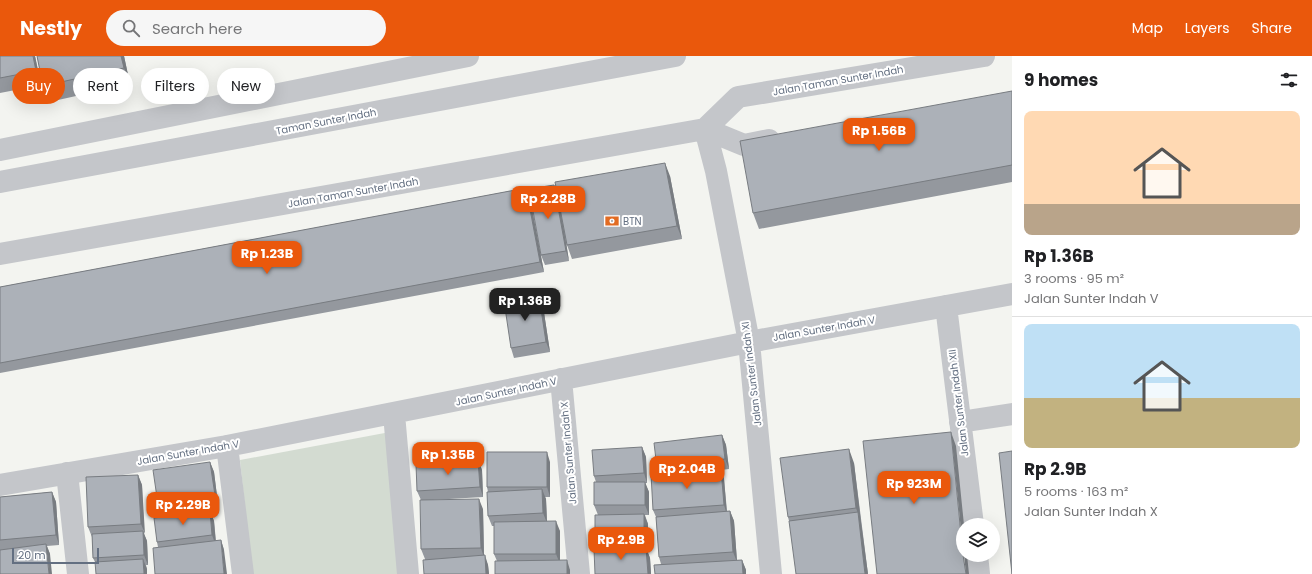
<!DOCTYPE html>
<html lang="en">
<head>
<meta charset="utf-8">
<style>
  :root { --surface:#fff; --page:#f6f6f6; --text:#202124; --muted:#757577; --line:#e0e0e0; --accent:#ea580c }
  body { margin:0; font-family:Poppins,sans-serif; background:var(--page); color:var(--text); height:100vh; display:flex; flex-direction:column; font-size:15px; white-space:nowrap }
  * { box-sizing:border-box; margin:0 }
  p { font-size:13px; color:var(--muted) }
  .icon { flex:none; width:22px; height:22px; fill:none; stroke:currentColor; stroke-width:2; stroke-linecap:round; stroke-linejoin:round }
  .map { position:relative; flex:1; overflow:hidden }
  .drawer { display:flex; flex-direction:column; background:var(--surface); width:300px }
  .drawer>* { flex:none }
  .guide { position:absolute; left:12px; top:12px; width:380px; height:36px; display:flex; gap:8px }
  .tools { position:absolute; left:956px; top:462px; display:grid; gap:8px }
  .tools a { display:grid; place-items:center; width:44px; height:44px; border-radius:50%; background:var(--surface); box-shadow:0 4px 16px #0002; font-size:20px }
  .scale { position:absolute; left:12px; bottom:10px; width:87px; box-sizing:border-box; padding-left:4px; border:2px solid #636f81; border-top:0; font-size:11px; line-height:14px; white-space:nowrap; color:#636f81; -webkit-text-stroke:3px #fff; paint-order:stroke }
  .price { position:absolute; translate:-50% -34px; padding:0 9px; border-radius:8px; background:var(--accent); color:#fff; font-size:13px; line-height:26px; filter:drop-shadow(0 1px 2px #0008) }
  .price::after { content:''; position:absolute; left:50%; top:24px; width:12px; height:9px; margin-left:-6px; background:inherit; clip-path:polygon(0 0,100% 0,50% 100%) }
  .price.selected { background:#222; color:#fff }
  ul { padding:0; list-style:none }
  li { display:grid; align-content:center; gap:8px; height:212px; padding:0 12px }
  li+li { border-top:1px solid var(--line) }
  li span { display:grid; place-items:center; height:124px; border-radius:8px; color:#555 }
  li>.icon { margin-inline-start:auto }
  span .icon { width:72px; height:72px; fill:#fffc; stroke-width:1 }
  li b { font-size:17px }
  h2 { display:flex; justify-content:space-between; align-items:center; height:48px; padding:0 12px; font-size:17px }
  .tag { padding:0 14px; border-radius:18px; background:var(--surface); box-shadow:0 4px 16px #0002; font-size:14px; line-height:36px }
  .tag.selected { background:var(--accent); color:#fff }
  header { display:flex; align-items:center; gap:24px; box-sizing:border-box; height:56px; padding:0 20px; background:var(--accent); color:#fff }
  header strong { font-size:19px }
  nav { display:flex; gap:22px; margin-inline-start:auto; font-size:14px }
  .search { width:280px; height:36px; background:var(--page); display:flex; align-items:center; gap:10px; box-sizing:border-box; padding:0 14px; border-radius:22px; color:var(--muted); font-size:15px }
  main { display:flex; flex:1; min-height:0 }
  .map>svg:first-child { display:block }
</style>
</head>
<body>
<header>
<strong>Nestly</strong>
<div class="search"><svg class="icon" aria-label="search" viewBox="0 0 24 24"><circle cx="10" cy="10" r="6"/><path d="M15 15l6 6"/></svg>Search here</div>
<nav><a>Map</a><a>Layers</a><a>Share</a></nav>
</header>
<main>
<div class="map">
<svg width="1012" height="518" viewBox="0 0 1012 518">
  <rect width="100%" height="100%" fill="#f3f4f0"/>
  <path fill="#d3dbd1" d="M390,376l15,142h-153l-12,-114z"/>
  <g fill="none" stroke-linecap="round" stroke-linejoin="round">
    <path stroke="#c4c6ca" stroke-width="22" d="M705,73l11,42 33,171 22,232
      M705,73l33,-32 246,-41
      M0,94l468,-94
      M0,126l675,-126
      M0,198l705,-125 39,16 25,-5
      M946,250l27,219
      M561,323l18,195
      M394,358l14,160
      M960,366l52,-8
      M227,390l16,128
      M67,417l11,101
      M0,429l227,-39 522,-104 263,-48
      M977,499l2,19"/>
  </g>
  <path fill="#94989e" d="M0,0h35l6,29 -41,8z
    M37,0h87l6,28 -81,18 -6,-16z
    M1012,35v91l-253,47 -6,-16z
    M670,120l12,63 -110,20 -5,-14 -2,-11 4,27 -24,4 -4,-10 13,-70 3,8z
    M526,132l4,10 14,74 -544,101v-86z
    M543,250l7,46 -36,6 -3,-10z
    M722,379l4,10 3,24 -8,1 3,9 3,32h3l4,10 3,39h5l4,10v4h-91l6,-10 -2,-7 -3,-40 -3,-7 6,-36 -2,-6z
    M642,391l4,10 1,26h-2l4,9v23h-4l3,9 -1,26 3,8 1,16h-56l4,-25 -4,-9 3,-25 -4,-10 2,-23 -2,-6z
    M478,404l4,10 1,27 -51,3 51,9 1,46 4,10 1,9h-65l1,-15 -4,-10v-49l-4,-9z
    M210,406l4,10 5,40 -8,2 3,7 2,20 5,-1 3,10 -66,-3 -1,-5 4,-25 -2,-6z
    M550,406v35h-5l1,2 1,22 13,10v29l10,10v4h-75l2,-13 -3,-7v-28h-2l-4,-10v-24l-1,-5z
    M854,407l14,111 -79,-53 -1,-4z
    M138,419l4,10 2,49 3,7 1,24h-2l1,4 -52,-7 -2,-4 -1,-21 -4,-10z
    M52,436l4,10 3,43 -12,1 3,8 -50,20v-77z"/>
  <path fill="#787c81" d="M33,0h2l6,29 -5,-14z
    M121,0h3l6,28 -6,-16z
    M665,107l5,13 12,63 -5,-13z
    M554,129l4,10 11,66 -3,-10z
    M526,132l4,10 14,74 -4,-10z
    M539,240l4,10 7,46 -4,-10z
    M951,376l5,14 8,79h-1v25z
    M722,379l4,10 3,24 -4,-10z
    M642,391l4,10 1,26 -3,-10z
    M849,393l5,14 7,59 -5,-14z
    M547,396l3,10v35l-3,-10z
    M478,404l4,10 1,27 -3,-10z
    M210,406l4,10 5,40 -3,-10z
    M721,413l3,10 3,36 -3,-10z
    M138,419l4,10 3,49 -4,-10z
    M645,426l4,10v23l-4,-10z
    M542,433l4,10 1,24 -4,-10z
    M52,436l4,10 3,43 -3,-10z
    M479,443l4,10 1,49 -3,-10z
    M210,455l4,10 2,25 -4,-11z
    M730,455l4,10 3,41 -4,-10z
    M858,456l3,10 7,52h-3z
    M644,458l4,10v26l-4,-10z
    M556,465l4,10v33l-4,-10z
    M143,475l4,10 1,24 -4,-10z
    M221,484l3,10 3,24h-3z
    M46,488l4,10 2,20h-3z
    M646,492l4,10 1,16h-3z
    M485,499l3,10 1,9h-3z
    M964,499h3l2,19h-3z
    M143,503l4,10v5h-3z
    M567,504l3,10v4h-3z
    M742,504l4,10v4h-3z"/>
  <path fill="#acb1b8" stroke="#787c81" d="M0,0h33l3,15 -36,7z
    M37,0h84l3,12 -81,18z
    M1012,35v74l-259,48 -13,-72z
    M665,107l12,63 -110,19 -12,-63z
    M554,129l12,66 -25,4 -12,-66z
    M526,132l14,74 -540,101v-76z
    M539,240l7,46 -35,6 -7,-47z
    M951,376l12,123 3,19h-89l-14,-133z
    M722,379l3,24 -68,9 -3,-25z
    M642,391l2,26 -50,3 -2,-26z
    M849,393l7,59 -68,9 -8,-59z
    M1012,395v123l-13,-121z
    M487,396h60v35h-60z
    M478,404l2,27 -63,4 -1,-27z
    M210,406l6,40 -57,9 -6,-41z
    M721,413l3,36 -71,5 -2,-36z
    M138,419l3,49 -53,3 -2,-50z
    M594,426h51v23h-51z
    M542,433l1,24 -55,3 -1,-24z
    M52,436l4,43 -56,5v-43z
    M479,443l2,49 -60,1 -1,-49z
    M210,455l2,24 -55,7 -3,-24z
    M730,455l3,41 -74,5 -3,-40z
    M858,456l7,62h-69l-7,-53z
    M644,458v26h-49v-25z
    M556,465v33h-62v-32z
    M143,475l1,24 -51,3 -1,-24z
    M221,484l3,34h-69l-2,-26z
    M46,488l3,30h-49v-24z
    M646,492l2,26h-53l-1,-25z
    M485,499l1,19h-62l-1,-14z
    M143,503l1,15h-48l-1,-12z
    M567,504v14h-72v-13z
    M742,504l1,14h-88l-1,-9z"/>
  <defs>
    <symbol id="bank-bare" viewBox="-9 -9 18 18"><path d="M-6-4H6V4H-6ZM0-2.3a2.3 2.3 0 1 0 0 4.6a2.3 2.3 0 1 0 0-4.6Z" fill="#e26b22" stroke="#fff" stroke-width="2.5" paint-order="stroke"/></symbol>
  </defs>
  <g fill-rule="evenodd">
    <use href="#bank-bare" x="602" y="155" width="20" height="20"/>
  </g>
  <g text-anchor="middle" stroke-width="4" stroke-linejoin="round" paint-order="stroke">
    <g font-size="10" fill="#636f81" stroke="#fff">
      <text transform="translate(838 24) rotate(-10)" y="4">Jalan Taman Sunter Indah</text>
      <text transform="translate(326 65) rotate(-11)" y="4">Taman Sunter Indah</text>
      <text transform="translate(353 136) rotate(-10)" y="4">Jalan Taman Sunter Indah</text>
      <text transform="translate(824 272) rotate(-10)" y="4">Jalan Sunter Indah V</text>
      <text transform="translate(751 318) rotate(-97)" y="4">Jalan Sunter Indah XI</text>
      <text transform="translate(506 335) rotate(-12)" y="4">Jalan Sunter Indah V</text>
      <text transform="translate(958 347) rotate(-97)" y="4">Jalan Sunter Indah XII</text>
      <text transform="translate(188 396) rotate(-10)" y="4">Jalan Sunter Indah V</text>
      <text transform="translate(568 397) rotate(-95)" y="4">Jalan Sunter Indah X</text>
    </g>
    <g font-size="10" fill="#636f81" stroke="#fff" text-anchor="start">
      <text x="623" y="169">BTN</text>
    </g>
  </g>
</svg>
<div class="tools">
<a><svg class="icon" aria-label="layers" viewBox="0 0 24 24"><path d="M12 4l9 5-9 5-9-5zM3 14l9 5 9-5"/></svg></a>
</div>
<div class="scale">20 m</div>
<b class="price" style="left:879px;top:96px">Rp 1.56B</b>
<b class="price" style="left:548px;top:164px">Rp 2.28B</b>
<b class="price" style="left:267px;top:219px">Rp 1.23B</b>
<b class="price selected" style="left:525px;top:266px">Rp 1.36B</b>
<b class="price" style="left:448px;top:420px">Rp 1.35B</b>
<b class="price" style="left:687px;top:434px">Rp 2.04B</b>
<b class="price" style="left:914px;top:449px">Rp 923M</b>
<b class="price" style="left:183px;top:470px">Rp 2.29B</b>
<b class="price" style="left:621px;top:505px">Rp 2.9B</b>
<div class="guide">
<a class="tag selected">Buy</a>
<a class="tag">Rent</a>
<a class="tag">Filters</a>
<a class="tag">New</a>
</div>
</div>
<section class="drawer">
<h2>9 homes<svg class="icon" aria-label="filters" viewBox="0 0 24 24"><path d="M4 7h16M4 17h16"/><circle cx="9" cy="7" r="2"/><circle cx="15" cy="17" r="2"/></svg></h2>
<ul>
<li><span style="background:linear-gradient(#ffd9b3 75%,#b9a48a 0)"><svg class="icon" aria-label="home" viewBox="0 0 24 24"><path d="M3 11l9-7 9 7M6 9v11h12V9"/></svg></span><div><b>Rp 1.36B</b><p>3 rooms · 95 m²</p><p>Jalan Sunter Indah V</p></div></li>
<li><span style="background:linear-gradient(#bfe0f5 60%,#c2b280 0)"><svg class="icon" aria-label="home" viewBox="0 0 24 24"><path d="M3 11l9-7 9 7M6 9v11h12V9"/></svg></span><div><b>Rp 2.9B</b><p>5 rooms · 163 m²</p><p>Jalan Sunter Indah X</p></div></li>
</ul>
</section>
</main>
</body>
</html>
